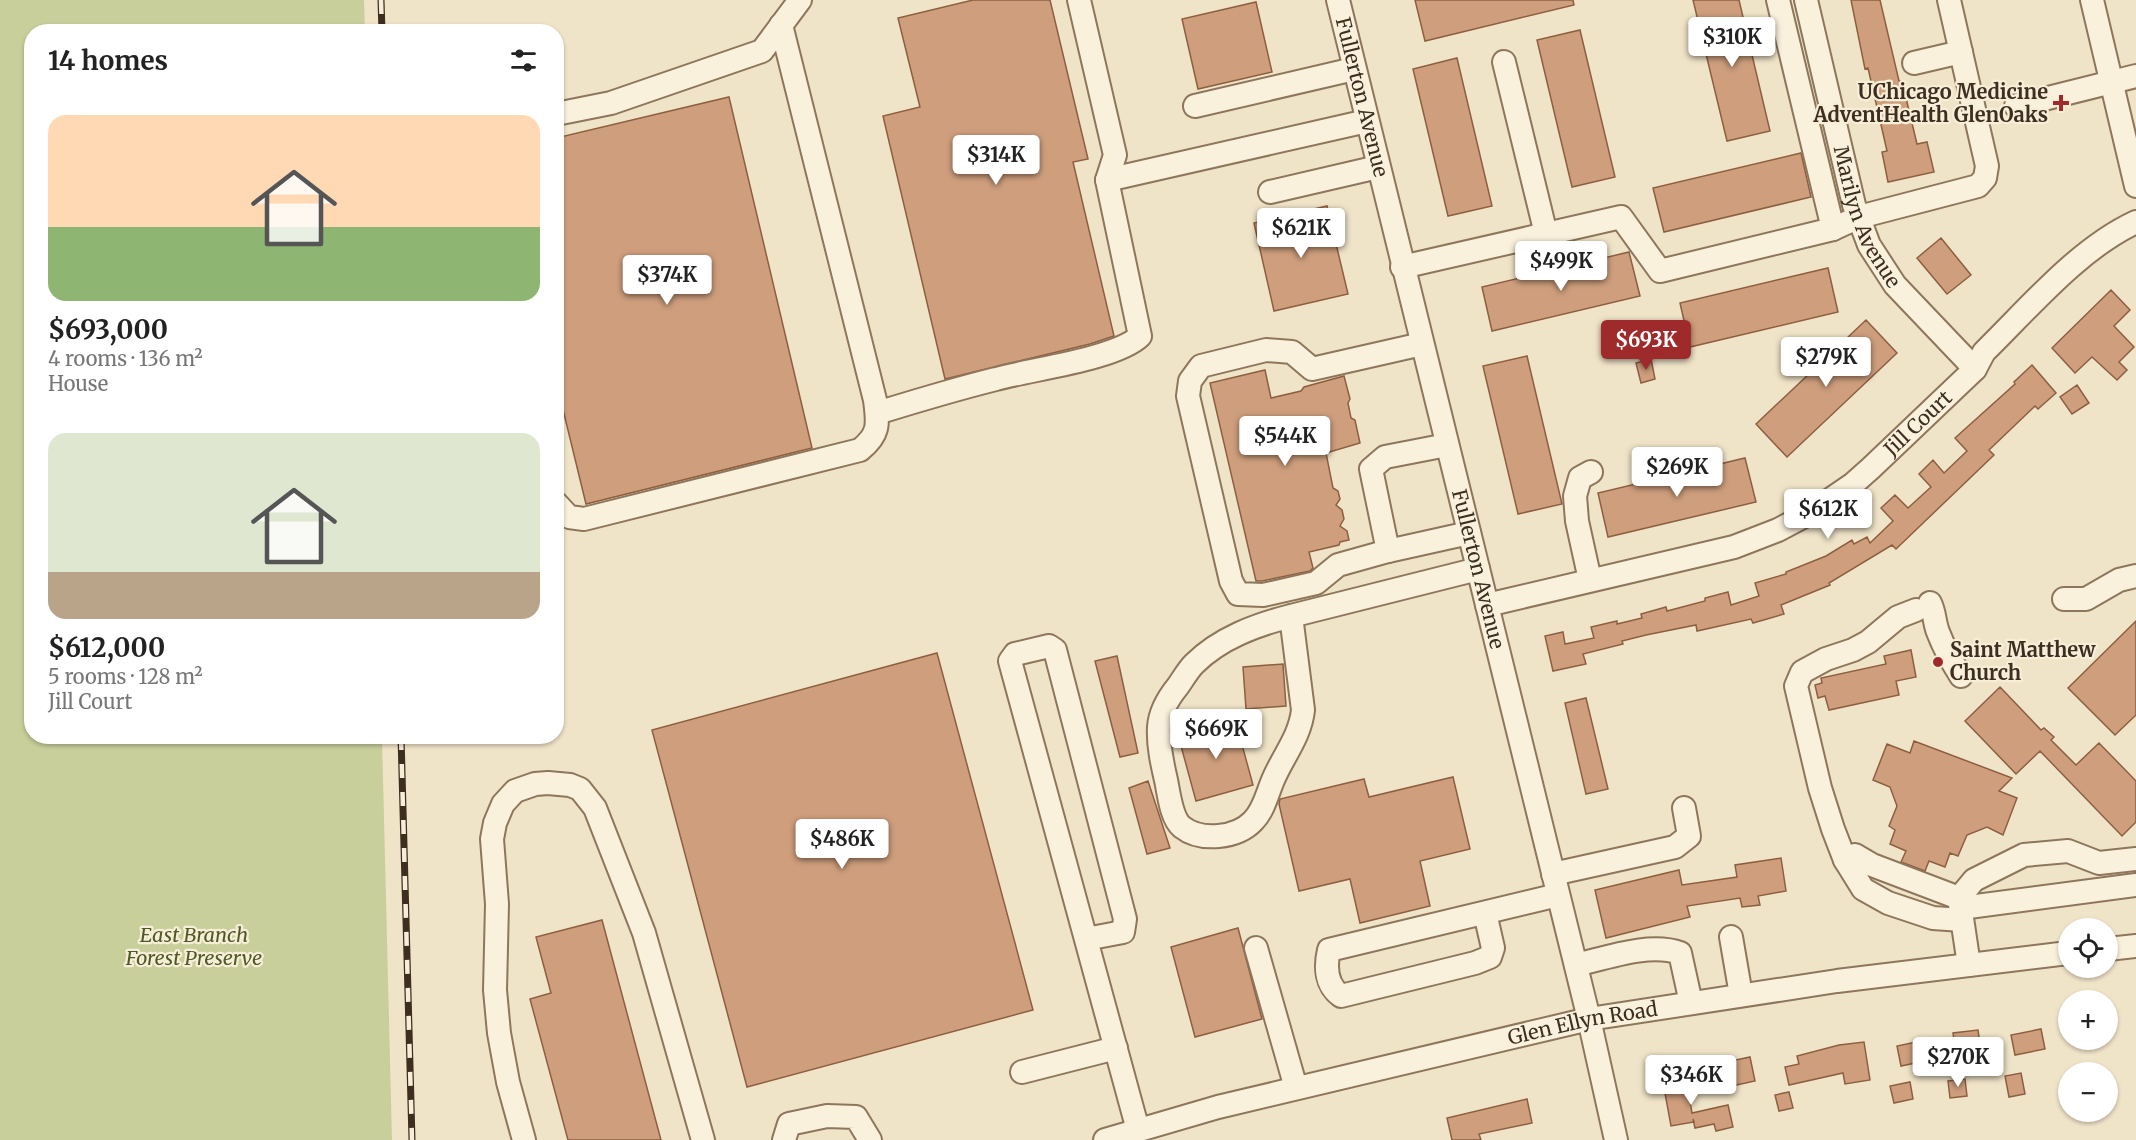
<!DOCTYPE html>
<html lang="en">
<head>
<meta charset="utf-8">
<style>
  :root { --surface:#fff; --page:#f6f6f6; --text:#222; --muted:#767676; --accent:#9e2a2b }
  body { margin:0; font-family:Merriweather,serif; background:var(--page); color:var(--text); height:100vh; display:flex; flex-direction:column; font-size:22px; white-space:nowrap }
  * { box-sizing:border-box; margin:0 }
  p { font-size:20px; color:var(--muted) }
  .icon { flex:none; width:33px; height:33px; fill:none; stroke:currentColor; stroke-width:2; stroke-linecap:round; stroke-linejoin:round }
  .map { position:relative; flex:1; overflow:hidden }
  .details { position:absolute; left:24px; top:24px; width:540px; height:720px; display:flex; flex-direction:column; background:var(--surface); border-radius:24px; box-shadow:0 2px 4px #0004 }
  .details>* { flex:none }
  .buttons { position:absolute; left:2058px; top:918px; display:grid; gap:12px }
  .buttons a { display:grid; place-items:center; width:60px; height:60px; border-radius:50%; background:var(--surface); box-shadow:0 2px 4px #0004; font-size:30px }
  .price { position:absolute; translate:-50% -51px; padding:0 14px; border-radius:6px; background:#fff; color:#222; font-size:20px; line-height:39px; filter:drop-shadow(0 2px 3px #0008) }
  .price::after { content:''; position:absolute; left:50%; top:36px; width:18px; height:14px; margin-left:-9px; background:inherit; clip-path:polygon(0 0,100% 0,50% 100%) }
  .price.active { background:var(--accent); color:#fff }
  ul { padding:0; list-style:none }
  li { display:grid; align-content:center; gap:12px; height:318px; padding:0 24px }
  li span { display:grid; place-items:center; height:186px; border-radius:18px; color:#555 }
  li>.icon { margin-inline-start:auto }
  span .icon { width:108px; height:108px; fill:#fffc; stroke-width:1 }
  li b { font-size:26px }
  h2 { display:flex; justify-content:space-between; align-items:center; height:72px; padding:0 24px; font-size:26px }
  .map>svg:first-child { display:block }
</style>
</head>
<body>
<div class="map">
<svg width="2136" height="1140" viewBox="0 0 2136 1140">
  <rect width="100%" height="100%" fill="#f0e4c8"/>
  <path fill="#c9cf9b" d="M0,0h364l1,31 -333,1v704l350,1 10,403h-392z"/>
  <path fill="#cf9f7d" stroke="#8d5f41" stroke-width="1.5" d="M973,0h77l38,159 -15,3 41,174 -24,8 -145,35 -62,-263 37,-9 -22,-89z
    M1415,0h158l1,5 -149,36z
    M1693,0h46l31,131 -43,10z
    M1851,0h29l19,81h3l15,63 10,-2 7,30 -46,10 -6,-30 5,-1 -19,-83 -3,1z
    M1256,2l16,70 -74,17 -16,-70z
    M1580,30l35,147 -43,10 -35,-147z
    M1457,58l35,148 -44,10 -35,-147z
    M729,97l83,351 -226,56 -30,-123v-243z
    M1801,153l10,44 -147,35 -11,-44z
    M1327,206l21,88 -74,17 -20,-88z
    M1941,238l30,37 -24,19 -30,-36z
    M1629,252l11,44 -148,35 -10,-44z
    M1828,268l10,44 -148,35 -10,-44z
    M2111,290l19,20 -16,16 20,21 -15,15 8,8 -10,10 -25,-23 -17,16 -23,-25z
    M1866,320l31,33 -110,104 -31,-33z
    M1527,356l35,148 -44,10 -35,-148z
    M1651,359l4,20 -14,4 -5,-20z
    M2032,365l24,28 -18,16 -3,-3 -46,44 5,5 -98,94 -4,-4 -63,38 1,2 -49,20 3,9 -31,9 -2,-4 -54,12 -1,-6 -50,10 -24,6 1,3 -40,10 3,10 -33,7 -8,-35 18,-4 2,12 29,-6 -3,-11 26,-6v3l25,-6 -1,-4 25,-7 1,4 38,-10v-3l23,-6 3,13 28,-9 -4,-13 31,-9v-2l40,-16 26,-16 2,4 13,-7 3,6 23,-22 -12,-13 14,-13 13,13 23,-21 -12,-13 14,-14 11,13 23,-22 -12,-13 60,-54 -1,-2z
    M1265,370l6,28 30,-7 3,-4 40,-11 6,23 -2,4 3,15 4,2 5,23 -34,10 7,35 5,3 2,8 -4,6 6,5 2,9 -4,7 7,5 2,9 -9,2 -1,3 -30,7 4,16 -3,3 -48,10h-6l-46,-198z
    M2077,385l12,18 -17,11 -12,-17z
    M1745,458l11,44 -148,35 -10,-44z
    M2136,621v94l-21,20 -47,-47z
    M1911,650l5,27 -20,4 3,14 -70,15 -4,-14 -7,2 -3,-13 7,-2 -1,-5 65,-14 -2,-8z
    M937,653l96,357 -286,77 -95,-357z
    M1117,656l21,97 -18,4 -25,-96z
    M1283,664l3,42 -40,3 -3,-42z
    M2000,687l41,43 3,-2 10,9 -3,3 25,25 23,-22 37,38v41l-14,14 -82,-85 -24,23 -51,-53z
    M1586,698l22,91 -22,5 -21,-91z
    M1235,719l18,66 -57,16 -18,-66z
    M1914,741l98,37 -13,13 18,7 -14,37 -16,-8 -20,8 -9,21 -8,-3 -5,14 -16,-6 -4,10 -24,-9 5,-11 -16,-7 5,-14 -6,-4 8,-20 -7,-19 -17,-7 14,-36 23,9z
    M1453,777l17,72 -50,12 10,45 -70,17 -10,-44 -51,12 -20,-87 1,-5 84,-20 5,18z
    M1148,781l22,67 -23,6 -18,-66z
    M1781,858l5,33 -28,5 2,9 -18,2 -2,-9 -53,8 3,11 -84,21 -11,-48 84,-20 3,15 55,-8 -2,-12z
    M602,920l59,220h-93l-38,-141 21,-6 -15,-56z
    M1238,928l24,91 -67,18 -24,-90z
    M2041,1029l4,20 -30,6 -4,-20z
    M1978,1030l4,28 -25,3 -4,-28z
    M1926,1040l4,20 -29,6 -4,-20z
    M1864,1042l6,38 -25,4 -2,-11 -54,12 -4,-18 14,-3 -2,-8 42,-11z
    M1750,1057l5,24 -37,8 -5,-24z
    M1685,1072l7,41 36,-8 5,22 -17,4 -2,-7 -19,4 -2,-9 1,3 -23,4 -9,-49z
    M2021,1073l4,21 -16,3 -4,-21z
    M1965,1079l2,17 -17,2 -2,-17z
    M1910,1082l3,17 -19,4 -4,-17z
    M1789,1092l4,16 -14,3 -4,-16z
    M1527,1099l5,24 -53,11 2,6h-29l-5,-22z"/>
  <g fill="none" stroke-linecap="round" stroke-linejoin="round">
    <defs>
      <g id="minor">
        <path d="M1079,0l36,155 -8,25 260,-59"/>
        <path id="s1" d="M1338,0l251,1019 27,121"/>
        <path d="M1778,0l55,229"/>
        <path id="s2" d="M1806,0l48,205 15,40 26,40 80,84"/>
        <path d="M2092,0l44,186"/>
        <path d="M1504,62l42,172"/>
        <path d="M1914,63l47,-11"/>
        <path d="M1195,106l159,-37"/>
        <path d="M2016,106l120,-30"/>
        <path d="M556,114l55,-11 151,-52 38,-51"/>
        <path d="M1270,192l108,-25"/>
        <path d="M1402,267l219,-50 39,54 173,-42 26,-12 119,-31 7,-8 2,-12 -38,-166"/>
        <path d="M877,413c39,-12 79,-24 119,-34 36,-10 120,-20 144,-43l-33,-156"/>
        <path d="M1447,445l-62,12 -14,12 17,82 81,-18"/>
        <path d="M556,503l13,14 15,2 276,-69c20,-16 18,-26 15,-50l-94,-375"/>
        <path d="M1388,551l-50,14 -22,18 -53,12 -25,-1 -7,-13 -43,-185 2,-15 11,-15 65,-16 26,2 20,17 110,-25"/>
        <path d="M1590,580l-13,-59 -2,-25 5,-18 11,-6"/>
        <path d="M2064,599h22l33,-19 17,-4"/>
        <path d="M1930,603c5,10 4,19 8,29 6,16 14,30 23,44"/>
        <path id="s3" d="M1487,605l247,-58 44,-17 34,-18 41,-28 18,-16 104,-99 9,-17c46,-45 94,-103 152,-130"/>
        <path d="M1916,610l-18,7 -30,25 -15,8 -27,9 -24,13 -6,14 24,102 13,41 12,31 18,29 25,14 45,15 29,2"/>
        <path d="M1291,616l12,94c-3,27 -20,46 -30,70 -6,14 -9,30 -20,41 -16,17 -52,21 -71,6 -11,-9 -13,-33 -16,-47 -4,-17 -8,-35 -7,-53 1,-15 10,-30 19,-41 5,-7 10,-16 16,-22 26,-26 62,-39 97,-48l187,-47"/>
        <path d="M1845,860l10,-5 17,10 87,33"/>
        <path d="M1553,874l122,-27 14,-11 -5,-28"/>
        <path d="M1961,908l175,-23"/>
        <path d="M1485,913l8,35 -3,9 -15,6 -134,33c-15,-11 -16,-29 -12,-46l229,-55"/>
        <path d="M1731,937l10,58"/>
        <path d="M1086,939l37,-7 2,-13 -70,-269 -6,-4 -34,8 -5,7 128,469"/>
        <path d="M1256,948l40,140"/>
        <path d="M2108,949l28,-3"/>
        <path d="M1576,965c30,-7 74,-23 104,-12l11,50"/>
        <path d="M1969,965l-10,-67 15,-18 50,-25 44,-4 31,12 37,-4"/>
        <path d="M1022,1072l94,-24"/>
        <path d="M524,1140l-16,-58 -9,-49 -4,-43 2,-86 -5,-65 3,-16 8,-19 12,-13 20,-7 13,-1 22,2 10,4 15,19 49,125 59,207"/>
        <path d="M784,1140l5,-16 38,-8 29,1 14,23"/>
        <path id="s4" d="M1105,1140l113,-33 371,-88 248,-38 231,-28"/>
      </g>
    </defs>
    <use href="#minor" stroke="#8d765c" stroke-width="26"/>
    <use href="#minor" stroke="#faf1dc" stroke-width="22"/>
    <defs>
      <path id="rail" d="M381,0l1,32
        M401,736l11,404"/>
    </defs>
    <use href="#rail" stroke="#3d2e20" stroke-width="7"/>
    <use href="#rail" stroke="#f7eed8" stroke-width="4.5" stroke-dasharray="14" stroke-linecap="butt"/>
  </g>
  <g fill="#9e2a2b" stroke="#f7eed8" stroke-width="2">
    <path d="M2058 94h6v6h6v6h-6v6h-6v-6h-6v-6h6z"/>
    <circle cx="1938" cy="662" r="6"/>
  </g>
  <g text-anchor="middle" stroke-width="4.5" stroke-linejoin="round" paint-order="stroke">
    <g font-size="20" font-weight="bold" fill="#3d2e20" stroke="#f7eed8" text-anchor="end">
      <text x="2048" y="99">UChicago Medicine<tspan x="2048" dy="23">AdventHealth GlenOaks</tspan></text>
      <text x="1950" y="657" text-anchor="start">Saint Matthew<tspan x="1950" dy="23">Church</tspan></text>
    </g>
    <g font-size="20" fill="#3d2e20" stroke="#f7eed8">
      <text dy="7" stroke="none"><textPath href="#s1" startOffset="100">Fullerton Avenue</textPath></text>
      <text dy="7" stroke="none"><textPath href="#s2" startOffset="226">Marilyn Avenue</textPath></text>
      <text dy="7" stroke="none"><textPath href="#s3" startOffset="478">Jill Court</textPath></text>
      <text dy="7" stroke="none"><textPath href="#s1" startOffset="586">Fullerton Avenue</textPath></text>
      <text dy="7" stroke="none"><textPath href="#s4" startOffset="492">Glen Ellyn Road</textPath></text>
    </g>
    <g font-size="20" font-style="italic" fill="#4d5a26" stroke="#f7eed8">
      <text x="194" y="942">East Branch<tspan x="194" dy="23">Forest Preserve</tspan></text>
    </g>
  </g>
</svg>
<div class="buttons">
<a><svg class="icon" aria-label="locate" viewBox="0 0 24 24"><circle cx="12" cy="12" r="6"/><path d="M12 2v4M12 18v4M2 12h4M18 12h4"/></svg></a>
<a>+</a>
<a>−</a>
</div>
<b class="price" style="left:1732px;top:68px">$310K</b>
<b class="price" style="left:996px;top:186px">$314K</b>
<b class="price" style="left:1301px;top:259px">$621K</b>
<b class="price" style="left:1561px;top:292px">$499K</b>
<b class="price" style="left:667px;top:306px">$374K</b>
<b class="price active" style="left:1646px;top:371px">$693K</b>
<b class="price" style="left:1826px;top:388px">$279K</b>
<b class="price" style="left:1285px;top:467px">$544K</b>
<b class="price" style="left:1677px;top:498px">$269K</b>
<b class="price" style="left:1828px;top:540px">$612K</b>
<b class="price" style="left:1216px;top:760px">$669K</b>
<b class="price" style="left:842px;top:870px">$486K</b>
<b class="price" style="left:1958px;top:1088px">$270K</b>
<b class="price" style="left:1691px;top:1106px">$346K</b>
<section class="details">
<h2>14 homes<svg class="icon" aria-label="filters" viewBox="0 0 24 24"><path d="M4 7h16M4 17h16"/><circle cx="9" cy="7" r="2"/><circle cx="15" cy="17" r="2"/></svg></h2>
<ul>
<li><span style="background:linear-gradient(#ffd9b3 60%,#8fb573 0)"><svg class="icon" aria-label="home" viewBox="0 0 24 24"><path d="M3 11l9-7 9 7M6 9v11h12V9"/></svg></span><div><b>$693,000</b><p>4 rooms · 136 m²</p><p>House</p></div></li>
<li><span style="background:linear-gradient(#dfe7d0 75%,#b9a48a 0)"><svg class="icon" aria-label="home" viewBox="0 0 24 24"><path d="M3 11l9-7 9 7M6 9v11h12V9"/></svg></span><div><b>$612,000</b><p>5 rooms · 128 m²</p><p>Jill Court</p></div></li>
</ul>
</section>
</div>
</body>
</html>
